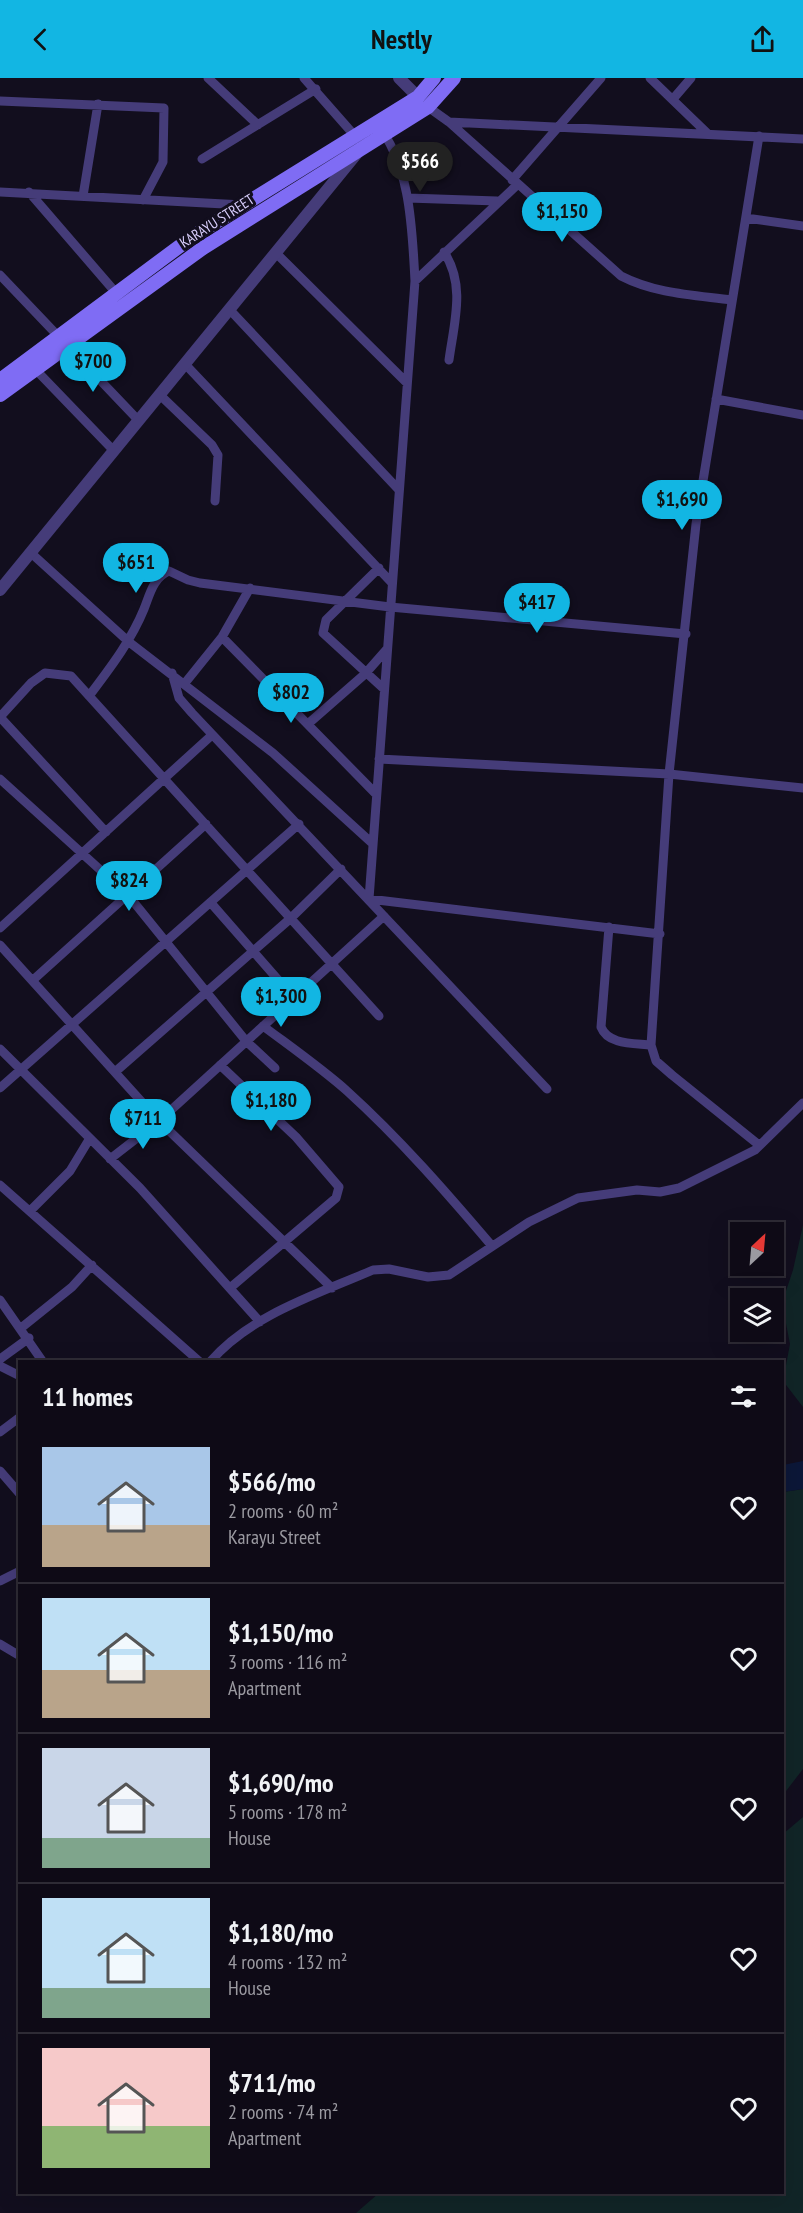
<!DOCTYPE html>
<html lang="en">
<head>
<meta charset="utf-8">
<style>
  :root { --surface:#0e0a16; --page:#17131f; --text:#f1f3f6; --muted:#9b9aa1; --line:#2e2b35; --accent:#12b6e3 }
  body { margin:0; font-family:"PT Sans Narrow",sans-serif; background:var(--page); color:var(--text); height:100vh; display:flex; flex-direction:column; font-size:22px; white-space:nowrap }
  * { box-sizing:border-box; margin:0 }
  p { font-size:20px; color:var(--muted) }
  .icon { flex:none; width:33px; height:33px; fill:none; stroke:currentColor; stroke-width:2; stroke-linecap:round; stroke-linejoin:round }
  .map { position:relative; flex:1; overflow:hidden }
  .panel { position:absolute; left:18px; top:1282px; width:766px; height:834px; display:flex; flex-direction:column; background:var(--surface); border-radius:0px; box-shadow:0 6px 24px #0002,0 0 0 2px var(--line) }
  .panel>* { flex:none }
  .needle { width:39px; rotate:26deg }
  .fabs { position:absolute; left:730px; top:1144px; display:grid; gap:12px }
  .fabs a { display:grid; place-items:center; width:54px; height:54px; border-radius:0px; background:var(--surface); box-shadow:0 6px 24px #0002,0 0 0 2px var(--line); font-size:30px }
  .price { position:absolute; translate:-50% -51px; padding:0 14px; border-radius:21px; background:var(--accent); color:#111; font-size:20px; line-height:39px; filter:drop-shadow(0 2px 3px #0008) }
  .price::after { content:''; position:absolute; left:50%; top:36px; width:18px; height:14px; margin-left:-9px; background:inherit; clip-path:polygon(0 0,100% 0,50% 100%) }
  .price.selected { background:#222; color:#fff }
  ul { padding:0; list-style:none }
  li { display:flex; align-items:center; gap:18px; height:150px; padding:0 24px }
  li+li { border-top:2px solid var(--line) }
  li span { display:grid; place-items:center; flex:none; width:168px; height:120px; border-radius:0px; color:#555 }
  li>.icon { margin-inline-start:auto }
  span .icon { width:72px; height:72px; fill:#fffc; stroke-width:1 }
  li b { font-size:26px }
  h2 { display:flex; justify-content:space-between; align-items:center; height:72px; padding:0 24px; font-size:26px }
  header { display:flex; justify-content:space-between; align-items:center; height:78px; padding:0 24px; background:var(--accent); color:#111; font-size:27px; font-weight:700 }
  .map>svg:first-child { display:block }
</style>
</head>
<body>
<header><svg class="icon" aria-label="back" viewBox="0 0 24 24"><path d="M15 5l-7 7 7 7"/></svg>Nestly<svg class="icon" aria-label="share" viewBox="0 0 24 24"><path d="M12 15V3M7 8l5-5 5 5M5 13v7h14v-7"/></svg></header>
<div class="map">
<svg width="803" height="2135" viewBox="0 0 803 2135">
  <rect width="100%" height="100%" fill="#120e1e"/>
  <path fill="#112527" d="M803,1147v182l-20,-26 7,-37 -8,-41 11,-33z
    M803,1411v280l-20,26v-303z
    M803,1739v396h-447l23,-20h404v-359z"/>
  <path fill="#0c1738" d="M803,1383v28l-20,3v-27z"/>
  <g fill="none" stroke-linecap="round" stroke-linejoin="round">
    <path stroke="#453c79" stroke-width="9" d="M208,0l50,47
      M304,0l51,58
      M650,0l57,55
      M673,21l18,-21
      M0,23l164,7 -1,54 -20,38
      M428,29l21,15 172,154c35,18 73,19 111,24
      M376,44c35,44 36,106 39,159l-46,618 291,35
      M449,44l354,17
      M759,58l-63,388 -27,250 -18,271 5,16 16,14 87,70
      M202,81l114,-70
      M512,102l89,-102
      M0,114l243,13
      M29,114l88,102
      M83,118l15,-92
      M408,120l89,3
      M746,140l57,8
      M444,174c22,33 10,71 5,108
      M276,175l131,130
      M0,197l139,146
      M415,203l102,-96
      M230,232l169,180
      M185,286l207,219
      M35,291l79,82
      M160,317l52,50 6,10 -3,46
      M716,321l87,16
      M31,475l98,89 144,111 100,91
      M379,490l-53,52 -3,13 61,56
      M222,559l154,157
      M172,595l7,25 13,15 355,376
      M185,605l37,-46 28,-49
      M89,618c21,-28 42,-55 55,-87 6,-15 9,-31 25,-38l19,9 12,3 190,24 296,27
      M0,639l31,-34 14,-10 26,3 308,340
      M0,639l106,115
      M309,645l56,-49 22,-25
      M379,681l290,15 134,14
      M0,701l128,116 118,146 29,27
      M211,825l83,95
      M609,849l-8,100c7,18 33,16 50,18
      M0,850l212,-193
      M0,867l159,176 173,167
      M33,902l173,-156
      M263,948c28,21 58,42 84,65 53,48 99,101 145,155
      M0,971l140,139 120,134
      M220,987l76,72 43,50 -3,11 -106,90
      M115,994l176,-154 50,-49
      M0,1010l299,-264
      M110,1081l49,-38 225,-205
      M0,1107l200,177
      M30,1133l40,-40 20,-33
      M0,1222l43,62
      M21,1250l51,-41 20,-22
      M0,1281l29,-21
      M210,1284c40,-47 108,-68 163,-92l16,-1 39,8 21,-2 80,-53 49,-24 59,-8 23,2 19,-4 76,-38 48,-47
      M0,1288l20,10
      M0,1354l20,-15
      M0,1393l20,23
      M0,1503l20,-10
      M0,1566l20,12"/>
    <path stroke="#453c79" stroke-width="12" d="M399,0l19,19
      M0,512l358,-438"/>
    <path stroke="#7f6cf4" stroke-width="14" d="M0,302l192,-143 226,-140 16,-19
      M0,317l203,-147 225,-141 26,-29"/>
  </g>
  <g text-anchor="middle" stroke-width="6" stroke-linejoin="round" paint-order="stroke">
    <g font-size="15" fill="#d8cefb" stroke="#120e1e">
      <text transform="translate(217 143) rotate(-33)" y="5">KARAYU STREET</text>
    </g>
  </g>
</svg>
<div class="fabs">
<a><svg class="needle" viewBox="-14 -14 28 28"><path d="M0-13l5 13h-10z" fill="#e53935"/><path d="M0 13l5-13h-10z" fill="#9b9aa1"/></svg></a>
<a><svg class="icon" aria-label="layers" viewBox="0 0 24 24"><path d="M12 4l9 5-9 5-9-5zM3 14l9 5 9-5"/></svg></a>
</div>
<b class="price selected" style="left:420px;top:115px">$566</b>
<b class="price" style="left:562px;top:165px">$1,150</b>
<b class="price" style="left:93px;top:315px">$700</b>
<b class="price" style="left:682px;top:453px">$1,690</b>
<b class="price" style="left:136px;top:516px">$651</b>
<b class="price" style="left:537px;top:556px">$417</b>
<b class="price" style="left:291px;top:646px">$802</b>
<b class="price" style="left:129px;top:834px">$824</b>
<b class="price" style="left:281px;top:950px">$1,300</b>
<b class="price" style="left:271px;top:1054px">$1,180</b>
<b class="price" style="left:143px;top:1072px">$711</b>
<section class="panel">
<h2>11 homes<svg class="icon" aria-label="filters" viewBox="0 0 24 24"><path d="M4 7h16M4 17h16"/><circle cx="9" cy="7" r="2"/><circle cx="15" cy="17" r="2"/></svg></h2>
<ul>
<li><span style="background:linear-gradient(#a9c7e8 65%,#b9a48a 0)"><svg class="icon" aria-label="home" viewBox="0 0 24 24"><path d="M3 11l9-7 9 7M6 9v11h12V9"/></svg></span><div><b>$566/mo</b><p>2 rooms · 60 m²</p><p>Karayu Street</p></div><svg class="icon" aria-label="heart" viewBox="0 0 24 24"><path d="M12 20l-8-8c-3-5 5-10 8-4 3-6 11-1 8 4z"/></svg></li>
<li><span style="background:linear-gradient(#bfe0f5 60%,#b9a48a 0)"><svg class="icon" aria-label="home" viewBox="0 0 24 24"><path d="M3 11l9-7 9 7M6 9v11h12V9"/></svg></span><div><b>$1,150/mo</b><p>3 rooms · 116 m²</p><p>Apartment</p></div><svg class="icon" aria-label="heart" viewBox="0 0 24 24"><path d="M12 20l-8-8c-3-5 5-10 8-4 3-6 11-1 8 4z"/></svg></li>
<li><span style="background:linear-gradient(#c9d6e8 75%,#7fa58c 0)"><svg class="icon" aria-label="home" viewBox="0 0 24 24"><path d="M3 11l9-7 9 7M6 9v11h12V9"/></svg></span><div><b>$1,690/mo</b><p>5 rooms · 178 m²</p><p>House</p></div><svg class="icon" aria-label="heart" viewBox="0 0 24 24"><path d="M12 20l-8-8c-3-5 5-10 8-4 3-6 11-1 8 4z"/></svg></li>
<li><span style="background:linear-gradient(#bfe0f5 75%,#7fa58c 0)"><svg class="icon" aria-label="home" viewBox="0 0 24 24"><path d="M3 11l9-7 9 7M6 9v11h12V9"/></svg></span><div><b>$1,180/mo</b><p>4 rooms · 132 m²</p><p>House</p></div><svg class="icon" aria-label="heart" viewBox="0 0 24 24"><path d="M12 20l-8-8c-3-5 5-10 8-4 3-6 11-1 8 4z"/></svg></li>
<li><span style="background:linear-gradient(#f6c9c9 65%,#8fb573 0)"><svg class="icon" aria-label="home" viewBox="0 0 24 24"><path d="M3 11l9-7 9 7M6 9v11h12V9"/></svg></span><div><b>$711/mo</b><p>2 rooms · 74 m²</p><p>Apartment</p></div><svg class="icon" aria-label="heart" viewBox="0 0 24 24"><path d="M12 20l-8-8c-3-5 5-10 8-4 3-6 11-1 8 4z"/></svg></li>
</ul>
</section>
</div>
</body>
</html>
